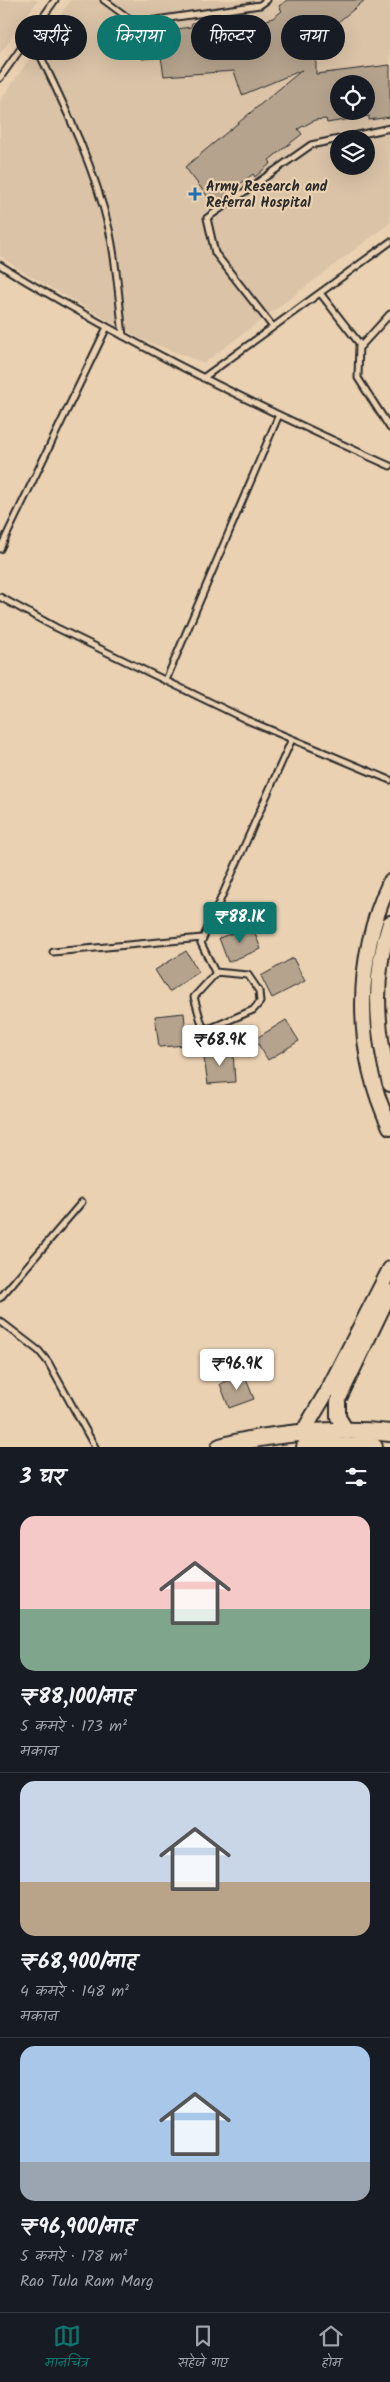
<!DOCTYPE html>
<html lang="hi">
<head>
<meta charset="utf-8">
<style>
  :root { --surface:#171b24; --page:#242831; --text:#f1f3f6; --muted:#9ea1a6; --line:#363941; --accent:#0f766e }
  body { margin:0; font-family:Kalam,"Playpen Sans Deva",sans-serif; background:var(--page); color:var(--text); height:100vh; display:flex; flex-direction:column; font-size:19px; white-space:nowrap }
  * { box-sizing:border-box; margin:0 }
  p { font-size:16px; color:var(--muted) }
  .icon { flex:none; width:28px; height:28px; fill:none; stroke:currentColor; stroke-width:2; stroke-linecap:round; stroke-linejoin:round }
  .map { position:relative; height:1447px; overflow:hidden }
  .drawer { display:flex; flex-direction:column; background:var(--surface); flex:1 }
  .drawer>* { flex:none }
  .banner { position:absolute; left:15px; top:15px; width:360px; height:45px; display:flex; gap:10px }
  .tools { position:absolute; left:330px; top:75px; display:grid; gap:10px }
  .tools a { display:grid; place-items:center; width:45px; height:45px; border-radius:50%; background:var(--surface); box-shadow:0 5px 20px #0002; font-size:25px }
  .price { position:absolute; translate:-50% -42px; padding:0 11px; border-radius:5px; background:#fff; color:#222; font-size:16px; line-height:32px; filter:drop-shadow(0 1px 2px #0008) }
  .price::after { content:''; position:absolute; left:50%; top:30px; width:15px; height:11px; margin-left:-8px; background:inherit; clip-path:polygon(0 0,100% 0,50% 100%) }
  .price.on { background:var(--accent); color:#fff }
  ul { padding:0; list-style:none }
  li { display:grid; align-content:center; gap:10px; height:265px; padding:0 20px }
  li+li { border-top:1px solid var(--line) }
  li span { display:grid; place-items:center; height:155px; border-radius:15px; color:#555 }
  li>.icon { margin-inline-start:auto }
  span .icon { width:90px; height:90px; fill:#fffc; stroke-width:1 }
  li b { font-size:21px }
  h2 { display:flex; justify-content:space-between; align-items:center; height:60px; padding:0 20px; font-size:21px }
  .tag { padding:0 18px; border-radius:22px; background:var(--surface); box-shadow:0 5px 20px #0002; font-size:18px; line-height:45px }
  .tag.on { background:var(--accent); color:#fff }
  .tab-bar { display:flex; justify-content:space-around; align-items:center; height:70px; border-top:1px solid var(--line); background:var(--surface); font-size:14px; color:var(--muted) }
  .tab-bar a { display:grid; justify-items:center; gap:2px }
  .tab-bar .on { color:var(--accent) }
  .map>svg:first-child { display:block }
</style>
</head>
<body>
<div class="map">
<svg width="390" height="1447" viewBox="0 0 390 1447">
  <rect width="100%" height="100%" fill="#ead1b2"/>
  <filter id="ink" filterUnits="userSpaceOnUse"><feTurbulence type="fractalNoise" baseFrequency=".02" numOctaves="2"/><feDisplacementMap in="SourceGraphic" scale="10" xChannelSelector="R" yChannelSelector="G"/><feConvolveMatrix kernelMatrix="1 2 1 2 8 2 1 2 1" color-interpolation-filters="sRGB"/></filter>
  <g filter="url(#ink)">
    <path fill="#dac3a7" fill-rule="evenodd" d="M0,0h38l-38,54z
      M71,0h319v223l-186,140 -63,-24 -119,-68 -22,-15v-155zM339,84h27v27h-27zM339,139h27v27h-27z"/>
    <path fill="#b5a38d" stroke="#2b2b2b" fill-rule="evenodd" d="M287,0h78l-60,49 11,11v14l74,-9v52l-21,3v-4l-42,7 -1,-4 -11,1 -17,9 4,5 -33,26 2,3 -16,14 -2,-3 -39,31 -29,-38 117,-97 -60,25 -8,-24 -70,5 -3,-19 -19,2 -2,-25 51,-7 1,-4 19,-3 1,4 44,-6 -1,6 18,-6 9,-7 -3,-5zM339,84h27v27h-27z
      M252,926l9,23 -33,13 -9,-24z
      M186,951l13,21 -30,20 -14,-22z
      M293,958l12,23 -33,17 -11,-22z
      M184,1013l3,32 -28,2 -4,-31z
      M286,1020l13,21 -31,19 -13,-21z
      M233,1051l2,31 -27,2 -5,-32z
      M244,1374l10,25 -25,9 -9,-24z"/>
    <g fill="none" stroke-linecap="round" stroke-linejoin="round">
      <defs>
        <path id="service" d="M104,0l31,23 125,-18 7,-5
          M30,34c30,63 63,127 79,195 8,35 10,72 14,107
          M0,78l55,-78
          M0,265c32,21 65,38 98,57 95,53 193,100 292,144
          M320,293l39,50 -1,35 32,50
          M273,327l-58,-74 -8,-35 104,-73 79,-17
          M360,347l30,-33
          M203,378l187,-136
          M0,549l107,-222
          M0,597l55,30 192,93 45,19
          M166,680l112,-263
          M53,952l149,-14
          M216,973l-22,24 8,28 3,3h6l42,-18 7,-8 -1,-11 -11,-16 -33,-3 -14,-29 91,-204 98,41
          M0,1298l82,-96
          M0,1321l39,30 9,11 47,85"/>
        <path id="secondary" d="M390,882c-36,76 -36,169 0,245
          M390,923c-18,53 -14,108 0,161
          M328,1390l62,-121
          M340,1396l50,-104
          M338,1402v15l9,15
          M303,1432l22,-37"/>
        <path id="primary" d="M220,1447c49,-14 120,-20 170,-14"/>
        <path id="trunk" d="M305,1447h69"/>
      </defs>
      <use href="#service" stroke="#2b2b2b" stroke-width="9"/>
      <use href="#secondary" stroke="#2b2b2b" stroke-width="18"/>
      <use href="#primary" stroke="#2b2b2b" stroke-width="20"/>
      <use href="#trunk" stroke="#2b2b2b" stroke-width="20"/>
      <use href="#service" stroke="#ead1b2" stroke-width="5"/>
      <use href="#secondary" stroke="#ead1b2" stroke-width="14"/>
      <use href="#primary" stroke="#ead1b2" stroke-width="16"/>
      <use href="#trunk" stroke="#ead1b2" stroke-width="16"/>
    </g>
  </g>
  <path fill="#1f6fb2" stroke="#ead1b2" stroke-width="2" d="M192.5 186.5h5v5h5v5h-5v5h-5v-5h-5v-5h5z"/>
  <g text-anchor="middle" stroke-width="4.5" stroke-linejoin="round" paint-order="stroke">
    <g font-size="14" font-weight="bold" fill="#2b2b2b" stroke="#ead1b2" text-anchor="start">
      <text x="206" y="191">Army Research and<tspan x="206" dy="16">Referral Hospital</tspan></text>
    </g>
  </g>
</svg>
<div class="tools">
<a><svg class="icon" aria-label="locate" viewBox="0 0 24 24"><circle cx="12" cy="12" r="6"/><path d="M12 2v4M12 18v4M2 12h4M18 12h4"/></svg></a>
<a><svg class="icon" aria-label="layers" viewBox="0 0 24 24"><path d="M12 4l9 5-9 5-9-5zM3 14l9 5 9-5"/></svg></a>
</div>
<b class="price on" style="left:240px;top:944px">₹88.1K</b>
<b class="price" style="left:220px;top:1067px">₹68.9K</b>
<b class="price" style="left:237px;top:1391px">₹96.9K</b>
<div class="banner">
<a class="tag">खरीदें</a>
<a class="tag on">किराया</a>
<a class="tag">फ़िल्टर</a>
<a class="tag">नया</a>
</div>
</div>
<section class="drawer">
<h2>3 घर<svg class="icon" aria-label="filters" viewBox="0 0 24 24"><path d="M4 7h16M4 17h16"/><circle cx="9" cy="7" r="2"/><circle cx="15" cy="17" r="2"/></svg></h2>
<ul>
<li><span style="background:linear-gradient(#f6c9c9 60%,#7fa58c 0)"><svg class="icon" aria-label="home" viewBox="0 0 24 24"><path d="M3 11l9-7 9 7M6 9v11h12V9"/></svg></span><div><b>₹88,100/माह</b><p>5 कमरे · 173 m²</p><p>मकान</p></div></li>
<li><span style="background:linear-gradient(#c9d6e8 65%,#b9a48a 0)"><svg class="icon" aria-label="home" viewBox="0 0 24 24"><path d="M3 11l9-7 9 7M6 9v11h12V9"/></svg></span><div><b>₹68,900/माह</b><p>4 कमरे · 148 m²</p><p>मकान</p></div></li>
<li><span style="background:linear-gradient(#a9c7e8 75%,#9aa5b1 0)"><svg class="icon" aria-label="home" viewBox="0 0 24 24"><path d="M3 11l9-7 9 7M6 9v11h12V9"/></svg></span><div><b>₹96,900/माह</b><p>5 कमरे · 178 m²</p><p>Rao Tula Ram Marg</p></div></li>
</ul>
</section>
<nav class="tab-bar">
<a class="on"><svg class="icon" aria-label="map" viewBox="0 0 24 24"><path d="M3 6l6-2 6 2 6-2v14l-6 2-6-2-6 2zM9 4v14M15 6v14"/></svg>मानचित्र</a>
<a><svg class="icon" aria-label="saved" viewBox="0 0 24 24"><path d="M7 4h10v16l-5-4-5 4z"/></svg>सहेजे गए</a>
<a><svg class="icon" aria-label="home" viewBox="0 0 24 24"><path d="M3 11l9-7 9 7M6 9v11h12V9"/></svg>होम</a>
</nav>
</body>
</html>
